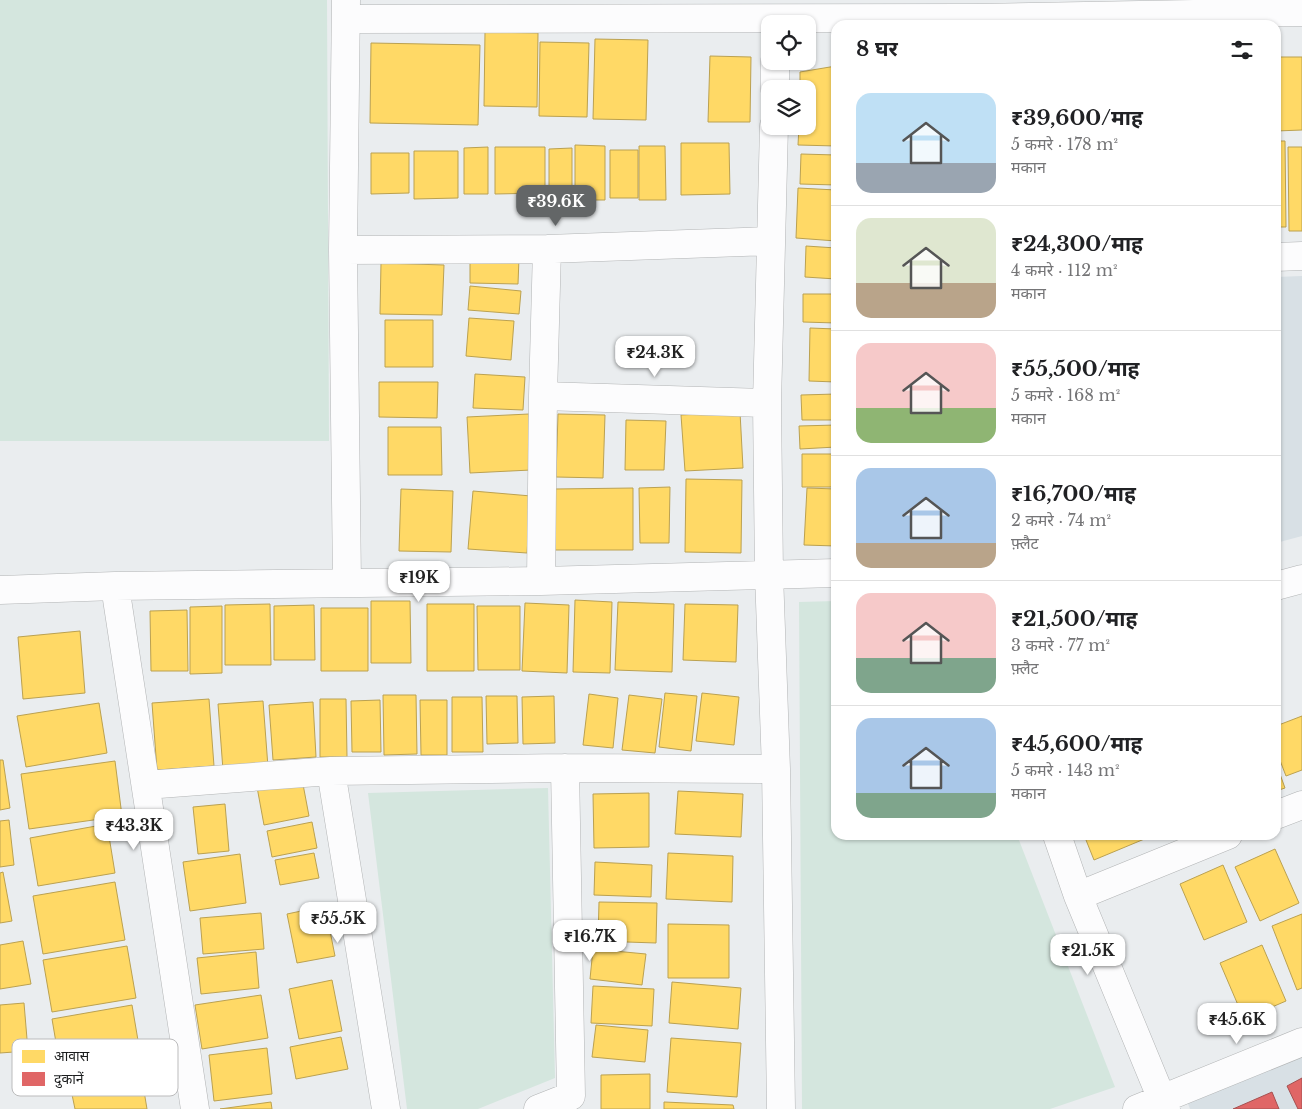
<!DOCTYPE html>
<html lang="hi">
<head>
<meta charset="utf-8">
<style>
  :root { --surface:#fff; --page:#f2f2f2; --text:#202124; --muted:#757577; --line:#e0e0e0; --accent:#636667 }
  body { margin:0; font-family:"Libre Baskerville","Noto Sans Devanagari",serif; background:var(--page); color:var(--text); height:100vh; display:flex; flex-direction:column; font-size:19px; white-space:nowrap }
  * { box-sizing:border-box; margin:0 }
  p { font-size:16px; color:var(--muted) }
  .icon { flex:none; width:28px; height:28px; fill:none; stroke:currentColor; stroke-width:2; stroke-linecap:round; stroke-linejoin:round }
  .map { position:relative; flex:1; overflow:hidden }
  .drawer { position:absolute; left:831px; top:20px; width:450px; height:820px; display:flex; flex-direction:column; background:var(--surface); border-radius:15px; box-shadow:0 1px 4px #0004 }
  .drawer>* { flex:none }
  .buttons { position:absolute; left:761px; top:15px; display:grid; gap:10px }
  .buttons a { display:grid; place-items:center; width:55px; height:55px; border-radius:10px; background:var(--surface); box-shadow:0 1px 4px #0004; font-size:25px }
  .price { position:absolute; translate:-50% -42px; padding:0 11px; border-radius:10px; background:#fff; color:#222; font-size:16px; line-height:32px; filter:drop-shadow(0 1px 2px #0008) }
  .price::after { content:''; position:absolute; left:50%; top:30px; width:15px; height:11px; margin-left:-8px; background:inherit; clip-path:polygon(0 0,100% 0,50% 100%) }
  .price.on { background:var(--accent); color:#fff }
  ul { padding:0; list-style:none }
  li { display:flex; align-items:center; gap:15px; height:125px; padding:0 25px }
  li+li { border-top:1px solid var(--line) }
  li span { display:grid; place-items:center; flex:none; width:140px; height:100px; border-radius:15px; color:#555 }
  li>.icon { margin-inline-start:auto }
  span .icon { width:60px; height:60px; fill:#fffc; stroke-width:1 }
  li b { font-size:21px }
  h2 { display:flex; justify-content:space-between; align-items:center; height:60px; padding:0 25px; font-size:21px }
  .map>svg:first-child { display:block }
</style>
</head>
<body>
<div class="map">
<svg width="1302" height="1109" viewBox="0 0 1302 1109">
  <rect width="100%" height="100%" fill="#eaedef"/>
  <path fill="#d8e0e5" d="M1302,276v260l-26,7v-266z
    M1302,1056v53h-112l-3,-8z"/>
  <path fill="#d4e6de" d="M0,0h327l2,441h-329z
    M836,601v234h181l98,252 -65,22h-248l-3,-507z
    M548,788l7,290 -77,31h-71l-39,-316z"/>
  <path fill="#ffd966" stroke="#bba150" d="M485,32l53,1 -1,74 -53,-1z
    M595,39l53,1 -2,80 -53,-1z
    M540,42l49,1 -2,74 -48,-1z
    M371,43l109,2 -2,80 -108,-2z
    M710,56l41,1 -1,65h-42z
    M1276,57h26v73l-26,1z
    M836,66v80l-38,-1 1,-19h9v-37h-8v-17z
    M1276,141h9l1,86h-10z
    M681,143h48l1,51 -49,1z
    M575,145l30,1v54h-30z
    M639,146h26l1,54h-27z
    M488,147v47h-24v-46z
    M495,147h50v46l-50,1z
    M1288,147h14v84h-13z
    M572,148v50h-23v-49z
    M610,150h28v48h-28z
    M414,151h44v47l-44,1z
    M371,153h38v40l-38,1z
    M801,154l35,1v30l-36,-1z
    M798,188l38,2v51l-40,-3z
    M806,246l30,2v31l-31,-2z
    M470,257l49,1 -1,26 -48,-1z
    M381,263l63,2 -2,50 -62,-1z
    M470,286l51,5 -2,23 -51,-4z
    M803,294h33v29l-33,-1z
    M469,318l45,3 -3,39 -45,-4z
    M385,320h48v47h-48z
    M810,328l26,1v53l-27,-1z
    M475,374l50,3 -2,33 -50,-2z
    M379,382h59l-1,36 -58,-1z
    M836,394v26h-34l-1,-25z
    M740,412l3,56 -58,3 -4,-56z
    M529,414l2,56 -61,3 -3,-56z
    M558,414l47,1 -2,63 -47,-1z
    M626,420l40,1 -2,49h-39z
    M836,425v22l-36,2 -1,-23z
    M388,427h53l1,48h-54z
    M802,454h34v33h-34z
    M686,479l56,1 -1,73 -56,-1z
    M670,487l-1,56h-29l-1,-55z
    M633,488v62h-78v-61z
    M807,488l29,1v57l-32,-1z
    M401,489l52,2 -2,61 -52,-1z
    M473,491l58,5 -4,57 -59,-4z
    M575,600l37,2 -2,71 -37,-1z
    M371,601h39l1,62h-40z
    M618,602l56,2 -2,68 -57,-2z
    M525,603l44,2 -2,68 -45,-2z
    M270,604l1,61h-46v-60z
    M427,604h47v67h-47z
    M685,604l53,1 -2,57 -53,-2z
    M314,605l1,55h-41v-54z
    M222,606v67l-32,1v-67z
    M477,606h43v64h-42z
    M321,608h47v63h-47z
    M187,610l1,61h-37l-1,-60z
    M80,631l5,62 -62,6 -5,-62z
    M665,693l32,3 -6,55 -32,-4z
    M702,693l37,4 -5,48 -38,-4z
    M589,694l29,4 -5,50 -30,-3z
    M383,695h33l1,59 -33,1z
    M629,695l33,4 -7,54 -33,-3z
    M486,696h31l1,47 -31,1z
    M554,696l1,47 -32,1 -1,-47z
    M452,697h30l1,55h-31z
    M209,699l5,67 -57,4 -5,-67z
    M320,699h26l1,58h-27z
    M380,700l1,52h-29l-1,-51z
    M420,700h27v55h-26z
    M263,701l5,66 -45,3 -5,-66z
    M313,702l3,55 -43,3 -4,-55z
    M99,703l8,50 -81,14 -9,-51z
    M1302,716v54l-16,6 -10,-26v-24z
    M0,760h3l7,48 -10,2z
    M115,761l7,55 -93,13 -8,-55z
    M1276,763l9,25 -9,3z
    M302,779l7,37 -45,9 -7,-38z
    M678,791l65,3 -2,43 -66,-3z
    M649,793v54l-55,1 -1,-54z
    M225,804l4,47 -31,3 -5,-47z
    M9,820l5,45 -14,2v-46z
    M312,822l5,26 -45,9 -5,-26z
    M107,824l8,49 -77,13 -8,-48z
    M1084,835h70l-60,25z
    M1275,849l24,54 -39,18 -25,-54z
    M314,853l5,25 -39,7 -5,-25z
    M668,853l65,3 -1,46 -66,-3z
    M240,854l6,49 -56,8 -7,-49z
    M595,862l57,3 -1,32 -57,-2z
    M1223,865l24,57 -43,18 -24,-56z
    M3,872l9,49 -12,2v-50z
    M115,882l10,58 -82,14 -10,-58z
    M599,902l58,1 -1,40 -58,-2z
    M325,906l10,50 -38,7 -10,-49z
    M261,913l3,36 -61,5 -3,-36z
    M1302,914v74l-5,2 -25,-64z
    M668,924l61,1v53h-61z
    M23,941l8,43 -31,5v-44z
    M1262,945l24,56 -42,18 -24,-56z
    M127,946l9,52 -84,14 -9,-52z
    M593,949l53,5 -4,31 -52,-6z
    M256,952l3,36 -58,6 -4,-36z
    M332,980l10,51 -43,8 -10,-50z
    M672,982l69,6 -3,41 -69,-6z
    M593,986l61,3 -2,37 -61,-3z
    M261,995l7,43 -66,11 -7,-44z
    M24,1003l4,48 -28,2v-48z
    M132,1005l9,53 -80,14 -9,-53z
    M596,1025l52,5 -3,32 -53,-5z
    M341,1037l7,32 -52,10 -6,-32z
    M671,1038l70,5 -4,54 -70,-5z
    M267,1048l5,46 -58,7 -5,-46z
    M140,1067l7,42h-72l-6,-29z
    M650,1074v35h-49v-34z
    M271,1102l1,7h-52z
    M664,1102l69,3 1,4h-70z"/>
  <path fill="#e06666" stroke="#a55050" d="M1302,1078v31h-4l-11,-23z
    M1272,1092l7,17h-46z"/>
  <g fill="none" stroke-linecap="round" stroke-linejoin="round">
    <defs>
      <path id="minor" d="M346,0l-3,250 4,332
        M347,19l630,-1 325,-6
        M775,89v-28
        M774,126l-7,277 2,171 7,195 5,340
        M343,250l204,-1 224,-8
        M1276,257l26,-1
        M543,396l224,7
        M541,581l2,-185 4,-147
        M115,586l80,523
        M1276,586l26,-7
        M0,590l115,-4 426,-5 295,-8
        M331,771l55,338
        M146,785l185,-14 234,-3 211,1
        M1276,815l26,-10
        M1057,835l21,61 88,213
        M1078,896l150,-61
        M538,1109l33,-13 -6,-328
        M1137,1109l165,-67"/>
    </defs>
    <use href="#minor" stroke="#b2b4b5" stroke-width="29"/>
    <use href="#minor" stroke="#fcfcfd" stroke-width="28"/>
  </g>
  <rect x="12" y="1039" width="166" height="57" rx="8" fill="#fff" stroke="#bbbbbc" stroke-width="1"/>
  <rect x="22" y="1050" width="23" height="13" fill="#ffd966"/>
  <rect x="22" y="1072" width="23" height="14" fill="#e06666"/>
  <g font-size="14" fill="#1b1d1e">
    <text x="54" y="1061">आवास</text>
    <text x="54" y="1084">दुकानें</text>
  </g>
</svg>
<div class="buttons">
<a><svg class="icon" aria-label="locate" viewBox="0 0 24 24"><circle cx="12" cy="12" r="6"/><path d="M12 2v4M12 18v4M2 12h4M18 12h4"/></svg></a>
<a><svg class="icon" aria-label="layers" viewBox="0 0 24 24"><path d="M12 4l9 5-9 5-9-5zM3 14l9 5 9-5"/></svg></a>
</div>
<b class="price on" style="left:556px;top:227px">₹39.6K</b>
<b class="price" style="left:655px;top:378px">₹24.3K</b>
<b class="price" style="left:419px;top:603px">₹19K</b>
<b class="price" style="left:134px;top:851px">₹43.3K</b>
<b class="price" style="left:338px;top:944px">₹55.5K</b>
<b class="price" style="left:590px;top:962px">₹16.7K</b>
<b class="price" style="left:1088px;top:976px">₹21.5K</b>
<b class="price" style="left:1237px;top:1045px">₹45.6K</b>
<section class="drawer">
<h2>8 घर<svg class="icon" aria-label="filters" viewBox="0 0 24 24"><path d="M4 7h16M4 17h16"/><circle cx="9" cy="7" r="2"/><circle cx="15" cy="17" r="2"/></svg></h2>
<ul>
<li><span style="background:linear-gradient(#bfe0f5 70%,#9aa5b1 0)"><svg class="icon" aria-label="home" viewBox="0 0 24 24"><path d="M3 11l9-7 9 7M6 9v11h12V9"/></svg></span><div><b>₹39,600/माह</b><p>5 कमरे · 178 m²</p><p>मकान</p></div></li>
<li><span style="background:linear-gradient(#dfe7d0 65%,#b9a48a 0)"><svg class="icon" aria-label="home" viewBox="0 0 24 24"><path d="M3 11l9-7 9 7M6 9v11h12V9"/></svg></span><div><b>₹24,300/माह</b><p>4 कमरे · 112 m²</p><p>मकान</p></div></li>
<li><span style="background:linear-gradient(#f6c9c9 65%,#8fb573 0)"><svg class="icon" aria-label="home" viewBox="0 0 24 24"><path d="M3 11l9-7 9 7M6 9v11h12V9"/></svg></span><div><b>₹55,500/माह</b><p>5 कमरे · 168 m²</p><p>मकान</p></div></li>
<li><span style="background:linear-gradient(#a9c7e8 75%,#b9a48a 0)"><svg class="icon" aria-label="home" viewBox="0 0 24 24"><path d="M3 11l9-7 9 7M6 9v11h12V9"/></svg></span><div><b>₹16,700/माह</b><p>2 कमरे · 74 m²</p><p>फ़्लैट</p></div></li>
<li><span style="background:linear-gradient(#f6c9c9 65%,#7fa58c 0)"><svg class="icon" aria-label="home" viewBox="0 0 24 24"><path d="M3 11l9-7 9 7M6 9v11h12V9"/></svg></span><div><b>₹21,500/माह</b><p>3 कमरे · 77 m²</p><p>फ़्लैट</p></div></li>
<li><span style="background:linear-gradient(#a9c7e8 75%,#7fa58c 0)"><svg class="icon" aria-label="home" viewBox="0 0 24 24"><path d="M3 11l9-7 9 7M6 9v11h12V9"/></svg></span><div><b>₹45,600/माह</b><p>5 कमरे · 143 m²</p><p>मकान</p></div></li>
</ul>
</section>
</div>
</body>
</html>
